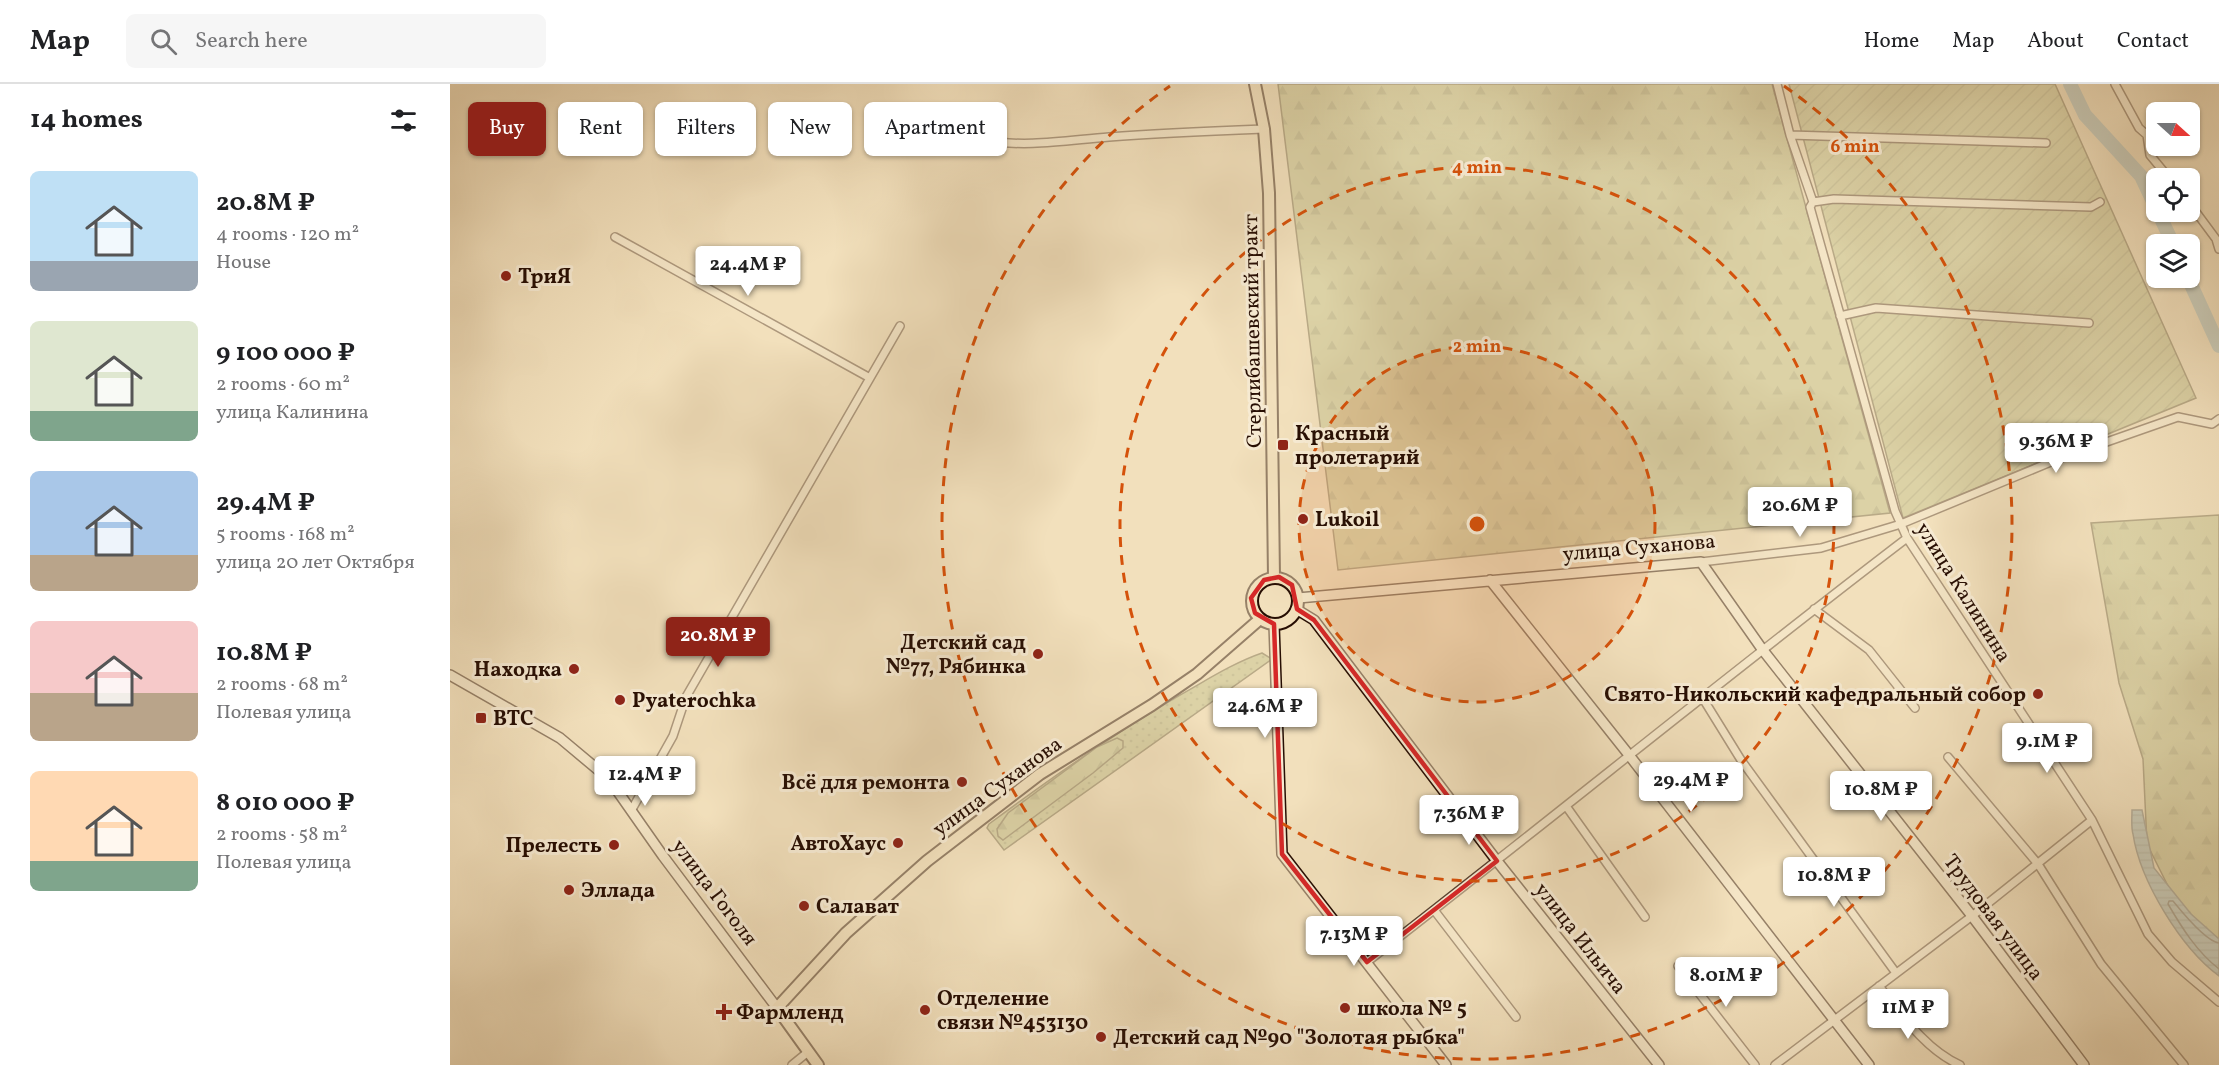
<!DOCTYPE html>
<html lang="en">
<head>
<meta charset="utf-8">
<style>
  :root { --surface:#fff; --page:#f6f6f6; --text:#202124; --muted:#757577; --line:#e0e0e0; --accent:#8f2418 }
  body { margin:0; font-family:Vollkorn,serif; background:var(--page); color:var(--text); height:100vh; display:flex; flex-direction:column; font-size:22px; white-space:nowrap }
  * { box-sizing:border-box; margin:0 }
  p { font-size:20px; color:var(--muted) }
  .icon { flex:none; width:33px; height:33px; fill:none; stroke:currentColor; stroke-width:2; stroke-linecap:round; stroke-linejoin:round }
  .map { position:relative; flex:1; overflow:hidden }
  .drawer { display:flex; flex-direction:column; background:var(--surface); width:450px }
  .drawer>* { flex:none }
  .guide { position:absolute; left:18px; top:18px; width:570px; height:54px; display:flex; gap:12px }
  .needle { width:39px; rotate:111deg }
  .controls { position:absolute; left:1696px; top:18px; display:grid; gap:12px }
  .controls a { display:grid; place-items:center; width:54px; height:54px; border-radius:9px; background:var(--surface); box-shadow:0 2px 4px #0004; font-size:30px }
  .price { position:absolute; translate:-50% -51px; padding:0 14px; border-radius:6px; background:#fff; color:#222; font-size:20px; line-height:39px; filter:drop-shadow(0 2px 3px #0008) }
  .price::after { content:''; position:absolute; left:50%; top:36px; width:18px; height:14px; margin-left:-9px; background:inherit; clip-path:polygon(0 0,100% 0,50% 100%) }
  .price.active { background:var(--accent); color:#fff }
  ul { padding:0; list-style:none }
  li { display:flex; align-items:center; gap:18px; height:150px; padding:0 30px }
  li span { display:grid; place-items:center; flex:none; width:168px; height:120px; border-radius:9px; color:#555 }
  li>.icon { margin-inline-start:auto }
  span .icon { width:72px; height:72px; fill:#fffc; stroke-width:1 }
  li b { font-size:26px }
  h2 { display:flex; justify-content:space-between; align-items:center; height:72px; padding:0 30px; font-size:26px }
  .chip { padding:0 21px; border-radius:9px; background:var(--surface); box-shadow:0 2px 4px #0004; font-size:21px; line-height:54px }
  .chip.active { background:var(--accent); color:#fff }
  header { display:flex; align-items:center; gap:36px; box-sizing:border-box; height:84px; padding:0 30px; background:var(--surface); border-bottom:2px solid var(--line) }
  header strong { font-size:28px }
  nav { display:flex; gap:33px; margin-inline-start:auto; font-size:21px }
  .search { width:420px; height:54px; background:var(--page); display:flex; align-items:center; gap:15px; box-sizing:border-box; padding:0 21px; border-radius:9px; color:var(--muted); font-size:22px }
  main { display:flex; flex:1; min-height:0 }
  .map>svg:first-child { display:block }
</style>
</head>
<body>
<header>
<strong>Map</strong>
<div class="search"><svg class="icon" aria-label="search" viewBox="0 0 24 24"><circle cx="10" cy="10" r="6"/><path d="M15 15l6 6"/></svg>Search here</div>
<nav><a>Home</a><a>Map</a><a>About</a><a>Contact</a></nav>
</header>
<main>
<section class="drawer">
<h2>14 homes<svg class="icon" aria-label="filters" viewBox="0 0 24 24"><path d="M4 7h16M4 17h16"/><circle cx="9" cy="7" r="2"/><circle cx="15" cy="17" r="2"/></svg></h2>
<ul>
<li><span style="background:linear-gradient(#bfe0f5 75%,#9aa5b1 0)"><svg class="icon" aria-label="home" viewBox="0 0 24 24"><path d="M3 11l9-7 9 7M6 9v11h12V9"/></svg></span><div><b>20.8M ₽</b><p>4 rooms · 120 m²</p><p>House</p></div></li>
<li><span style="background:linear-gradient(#dfe7d0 75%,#7fa58c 0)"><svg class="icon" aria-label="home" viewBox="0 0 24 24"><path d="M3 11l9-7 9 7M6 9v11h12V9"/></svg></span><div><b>9 100 000 ₽</b><p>2 rooms · 60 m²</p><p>улица Калинина</p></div></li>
<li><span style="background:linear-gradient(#a9c7e8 70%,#b9a48a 0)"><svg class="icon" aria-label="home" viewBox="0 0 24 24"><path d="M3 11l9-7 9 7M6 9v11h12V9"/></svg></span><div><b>29.4M ₽</b><p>5 rooms · 168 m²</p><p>улица 20 лет Октября</p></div></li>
<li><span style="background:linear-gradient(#f6c9c9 60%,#b9a48a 0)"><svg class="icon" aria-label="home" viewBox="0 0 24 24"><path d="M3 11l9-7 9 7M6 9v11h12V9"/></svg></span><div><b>10.8M ₽</b><p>2 rooms · 68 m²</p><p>Полевая улица</p></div></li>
<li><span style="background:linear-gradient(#ffd9b3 75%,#7fa58c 0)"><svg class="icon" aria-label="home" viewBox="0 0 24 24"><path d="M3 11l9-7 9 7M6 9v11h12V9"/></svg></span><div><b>8 010 000 ₽</b><p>2 rooms · 58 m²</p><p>Полевая улица</p></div></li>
</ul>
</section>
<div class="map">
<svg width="1769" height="981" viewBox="0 0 1769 981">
  <defs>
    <pattern id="grass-dots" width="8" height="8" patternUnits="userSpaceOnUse" patternTransform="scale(1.5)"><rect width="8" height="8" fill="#c0c18c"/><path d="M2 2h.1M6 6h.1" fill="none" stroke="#a5a577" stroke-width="1.8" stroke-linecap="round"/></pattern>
    <pattern id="forest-firs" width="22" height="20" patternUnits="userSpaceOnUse" patternTransform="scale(1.5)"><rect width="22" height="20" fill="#c0c18c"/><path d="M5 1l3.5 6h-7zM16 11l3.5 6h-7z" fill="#a5a577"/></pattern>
    <pattern id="garden-furrows" width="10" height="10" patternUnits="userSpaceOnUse" patternTransform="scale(1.5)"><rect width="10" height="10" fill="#c0c18c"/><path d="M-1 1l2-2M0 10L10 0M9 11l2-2" fill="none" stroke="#a5a577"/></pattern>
    <pattern id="water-rules" width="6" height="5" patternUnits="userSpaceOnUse" patternTransform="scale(1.5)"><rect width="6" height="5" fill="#a0babc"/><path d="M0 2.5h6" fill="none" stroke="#8a9fa0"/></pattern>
  </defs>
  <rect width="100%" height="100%" fill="#f2e0bc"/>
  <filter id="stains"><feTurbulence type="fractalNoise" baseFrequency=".00333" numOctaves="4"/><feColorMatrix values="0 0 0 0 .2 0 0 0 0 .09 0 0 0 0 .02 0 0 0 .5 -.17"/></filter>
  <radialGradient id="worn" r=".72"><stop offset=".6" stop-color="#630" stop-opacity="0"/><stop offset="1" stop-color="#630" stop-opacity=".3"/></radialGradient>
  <path fill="url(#grass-dots)" stroke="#746848" stroke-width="1.5" d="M812,569l10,6 -268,191 -17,-22 2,-4c62,-46 124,-90 191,-129 27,-15 53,-32 82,-42z"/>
  <path fill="url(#forest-firs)" stroke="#746848" stroke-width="1.5" d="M828,0h494l118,429 -552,57z
    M1769,431v431l-36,-30 -36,-72 -4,-85 -24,-76 -28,-160z
    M667,654l6,3v7l-30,25 -90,67 -5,-4 -1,-7 11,-16 89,-66z"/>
  <path fill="url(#garden-furrows)" stroke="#746848" stroke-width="1.5" d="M1339,0h266l141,314 -293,120z"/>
  <path fill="url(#water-rules)" stroke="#707572" stroke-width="1.5" d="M1682,726h10l12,58 37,46 28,25v37c-38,-28 -79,-95 -86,-142 -2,-7 -1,-16 -1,-24z"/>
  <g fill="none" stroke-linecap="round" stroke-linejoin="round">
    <path stroke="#646460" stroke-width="1.5" d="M1769,859c-14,-2 -37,-31 -46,-42h-4l-1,3c14,24 29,48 51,65"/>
    <path stroke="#a0babc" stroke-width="14" d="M1620,0l15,31 56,61 16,34
      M1708,128l15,32
      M1738,194l31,68"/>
    <defs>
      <path id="street" d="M1327,0l13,51 23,67
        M1665,0l24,44 8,7 3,20 19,23
        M1340,51l256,8
        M535,56c40,8 84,0 124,-3 51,-4 103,-6 155,-8
        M1650,118l-9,5 -257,-8 -21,3 -3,5 85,304 12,27 185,282 56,114 24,28 47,40
        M1740,120l26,35 3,10
        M165,153l255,141
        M1390,232l36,-8 213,15
        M1251,478l120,-14 80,-24 157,-65 120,-42 34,7 7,-5
        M1364,525l55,41 46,58
        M1252,613l39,63 155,213
        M1498,673l90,107 63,100 83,101
        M1116,722l79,111
        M181,727l42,-75 13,-39 214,-371
        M984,826l82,107
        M917,878c181,-140 358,-285 540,-424
        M1228,882l77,99
        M1429,902c23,29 47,64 81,79
        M342,981l16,-13
        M1325,981l197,-149 120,-96"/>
      <path id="secondary" d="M1040,496l139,175 240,310
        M848,514l403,-36 61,87 210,267 112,149
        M846,525l18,11 183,241 162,204
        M824,540l8,230 164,211
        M0,591l110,63 49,41 54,77 114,152"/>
      <path id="primary" d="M805,0l9,45 5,64 5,384
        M802 517a23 23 0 1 1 46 0a23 23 0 1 1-46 0Z
        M368,981l-41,-57 69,-75 81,-72 113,-87 112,-69 45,-31 63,-55"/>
    </defs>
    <use href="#street" stroke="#5a4231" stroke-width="10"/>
    <use href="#secondary" stroke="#270e03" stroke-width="12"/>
    <use href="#primary" stroke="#270e03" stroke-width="14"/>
    <use href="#street" stroke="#f7ebd3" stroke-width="7"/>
    <use href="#secondary" stroke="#f7ebd3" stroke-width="9"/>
    <use href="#primary" stroke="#f2e0bc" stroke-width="10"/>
  </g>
  <path d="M0 0H1769V981H0ZM829,493l13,8 5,24 17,11 183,241 -130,101 -85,-108 -8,-230 -19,-11 -4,-15 13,-18z" fill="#f2e0bc" fill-opacity=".55" fill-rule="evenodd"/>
  <path fill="none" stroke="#d62828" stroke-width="4.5" stroke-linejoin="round" d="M829,493l13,8 5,24 17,11 183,241 -130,101 -85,-108 -8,-230 -19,-11 -4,-15 13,-18z"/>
  <circle cx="1027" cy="440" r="178" fill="#d5520b" fill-opacity=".12"/>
  <g fill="none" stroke="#d5520b" stroke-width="3" stroke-dasharray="10 8">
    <circle cx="1027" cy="440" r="178"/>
    <circle cx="1027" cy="440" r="357"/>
    <path d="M1334 2A535 535 0 1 1 720 2"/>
  </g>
  <g fill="#8f2418" stroke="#f7ebd3" stroke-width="2">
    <circle cx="56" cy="192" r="6"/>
    <rect x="827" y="355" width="12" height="12" rx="3"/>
    <circle cx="853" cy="435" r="6"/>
    <circle cx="588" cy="570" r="6"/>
    <circle cx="124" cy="585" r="6"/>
    <circle cx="1588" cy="610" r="6"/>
    <circle cx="170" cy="616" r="6"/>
    <rect x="25" y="628" width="12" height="12" rx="3"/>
    <circle cx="512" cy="698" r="6"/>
    <circle cx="448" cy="759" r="6"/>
    <circle cx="164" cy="761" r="6"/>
    <circle cx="119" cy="806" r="6"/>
    <circle cx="354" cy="822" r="6"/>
    <circle cx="895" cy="924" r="6"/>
    <circle cx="475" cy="926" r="6"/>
    <path d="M271 919h6v6h6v6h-6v6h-6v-6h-6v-6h6z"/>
    <circle cx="651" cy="953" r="6"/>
  </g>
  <g text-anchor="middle" stroke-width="6" stroke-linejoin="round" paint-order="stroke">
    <g font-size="21" font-weight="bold" fill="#270e03" stroke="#f7ebd3" text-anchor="start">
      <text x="68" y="199">ТриЯ</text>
      <text x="845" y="356">Красный<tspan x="845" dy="24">пролетарий</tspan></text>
      <text x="865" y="442">Lukoil</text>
      <text x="576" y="565" text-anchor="end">Детский сад<tspan x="576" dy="24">№77, Рябинка</tspan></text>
      <text x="112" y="592" text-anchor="end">Находка</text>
      <text x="1576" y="617" text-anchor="end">Свято-Никольский кафедральный собор</text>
      <text x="182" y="623">Pyaterochka</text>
      <text x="43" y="641">ВТС</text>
      <text x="500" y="705" text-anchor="end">Всё для ремонта</text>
      <text x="436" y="766" text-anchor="end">АвтоХаус</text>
      <text x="152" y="768" text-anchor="end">Прелесть</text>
      <text x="131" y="813">Эллада</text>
      <text x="366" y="829">Салават</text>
      <text x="487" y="921">Отделение<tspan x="487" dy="24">связи №453130</tspan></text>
      <text x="907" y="931">школа № 5</text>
      <text x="286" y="935">Фармленд</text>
      <text x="663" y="960">Детский сад №90 "Золотая рыбка"</text>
    </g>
    <g font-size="21" fill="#270e03" stroke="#f7ebd3">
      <text transform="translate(802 247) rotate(-91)" y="7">Стерлибашевский тракт</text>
      <text transform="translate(1189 463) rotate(-5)" y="7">улица Суханова</text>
      <text transform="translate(1514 508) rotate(58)" y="7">улица Калинина</text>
      <text transform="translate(547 702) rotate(-36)" y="7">улица Суханова</text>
      <text transform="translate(265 808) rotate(53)" y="7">улица Гоголя</text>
      <text transform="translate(1544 833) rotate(53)" y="7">Трудовая улица</text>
      <text transform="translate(1131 854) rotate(52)" y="7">улица Ильича</text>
    </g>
  </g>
  <circle cx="1027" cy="440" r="9" fill="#d5520b" stroke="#f7ebd3" stroke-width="3"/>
  <g font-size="18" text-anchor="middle" font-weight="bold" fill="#d5520b" stroke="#f7ebd3" stroke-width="6" stroke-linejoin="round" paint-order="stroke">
    <text x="1405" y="68">6 min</text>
    <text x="1027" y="89">4 min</text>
    <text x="1027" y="268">2 min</text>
  </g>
  <rect width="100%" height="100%" filter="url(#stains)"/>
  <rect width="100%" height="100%" fill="url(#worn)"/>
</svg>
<div class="controls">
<a><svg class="needle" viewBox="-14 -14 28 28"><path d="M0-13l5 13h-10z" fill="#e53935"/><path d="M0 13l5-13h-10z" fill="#757577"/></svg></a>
<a><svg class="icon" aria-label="locate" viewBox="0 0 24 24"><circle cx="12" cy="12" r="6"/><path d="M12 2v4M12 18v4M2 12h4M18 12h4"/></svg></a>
<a><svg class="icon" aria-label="layers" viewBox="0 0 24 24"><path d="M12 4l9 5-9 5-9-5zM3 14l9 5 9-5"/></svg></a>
</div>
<b class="price" style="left:298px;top:213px">24.4M ₽</b>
<b class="price" style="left:1606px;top:390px">9.36M ₽</b>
<b class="price" style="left:1350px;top:454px">20.6M ₽</b>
<b class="price active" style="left:268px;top:584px">20.8M ₽</b>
<b class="price" style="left:815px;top:655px">24.6M ₽</b>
<b class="price" style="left:1597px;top:690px">9.1M ₽</b>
<b class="price" style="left:195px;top:723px">12.4M ₽</b>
<b class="price" style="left:1241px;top:729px">29.4M ₽</b>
<b class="price" style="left:1431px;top:738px">10.8M ₽</b>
<b class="price" style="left:1019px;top:762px">7.36M ₽</b>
<b class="price" style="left:1384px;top:824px">10.8M ₽</b>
<b class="price" style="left:904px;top:883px">7.13M ₽</b>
<b class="price" style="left:1276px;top:924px">8.01M ₽</b>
<b class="price" style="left:1458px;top:956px">11M ₽</b>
<div class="guide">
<a class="chip active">Buy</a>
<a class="chip">Rent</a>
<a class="chip">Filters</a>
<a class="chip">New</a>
<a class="chip">Apartment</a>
</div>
</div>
</main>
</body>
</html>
